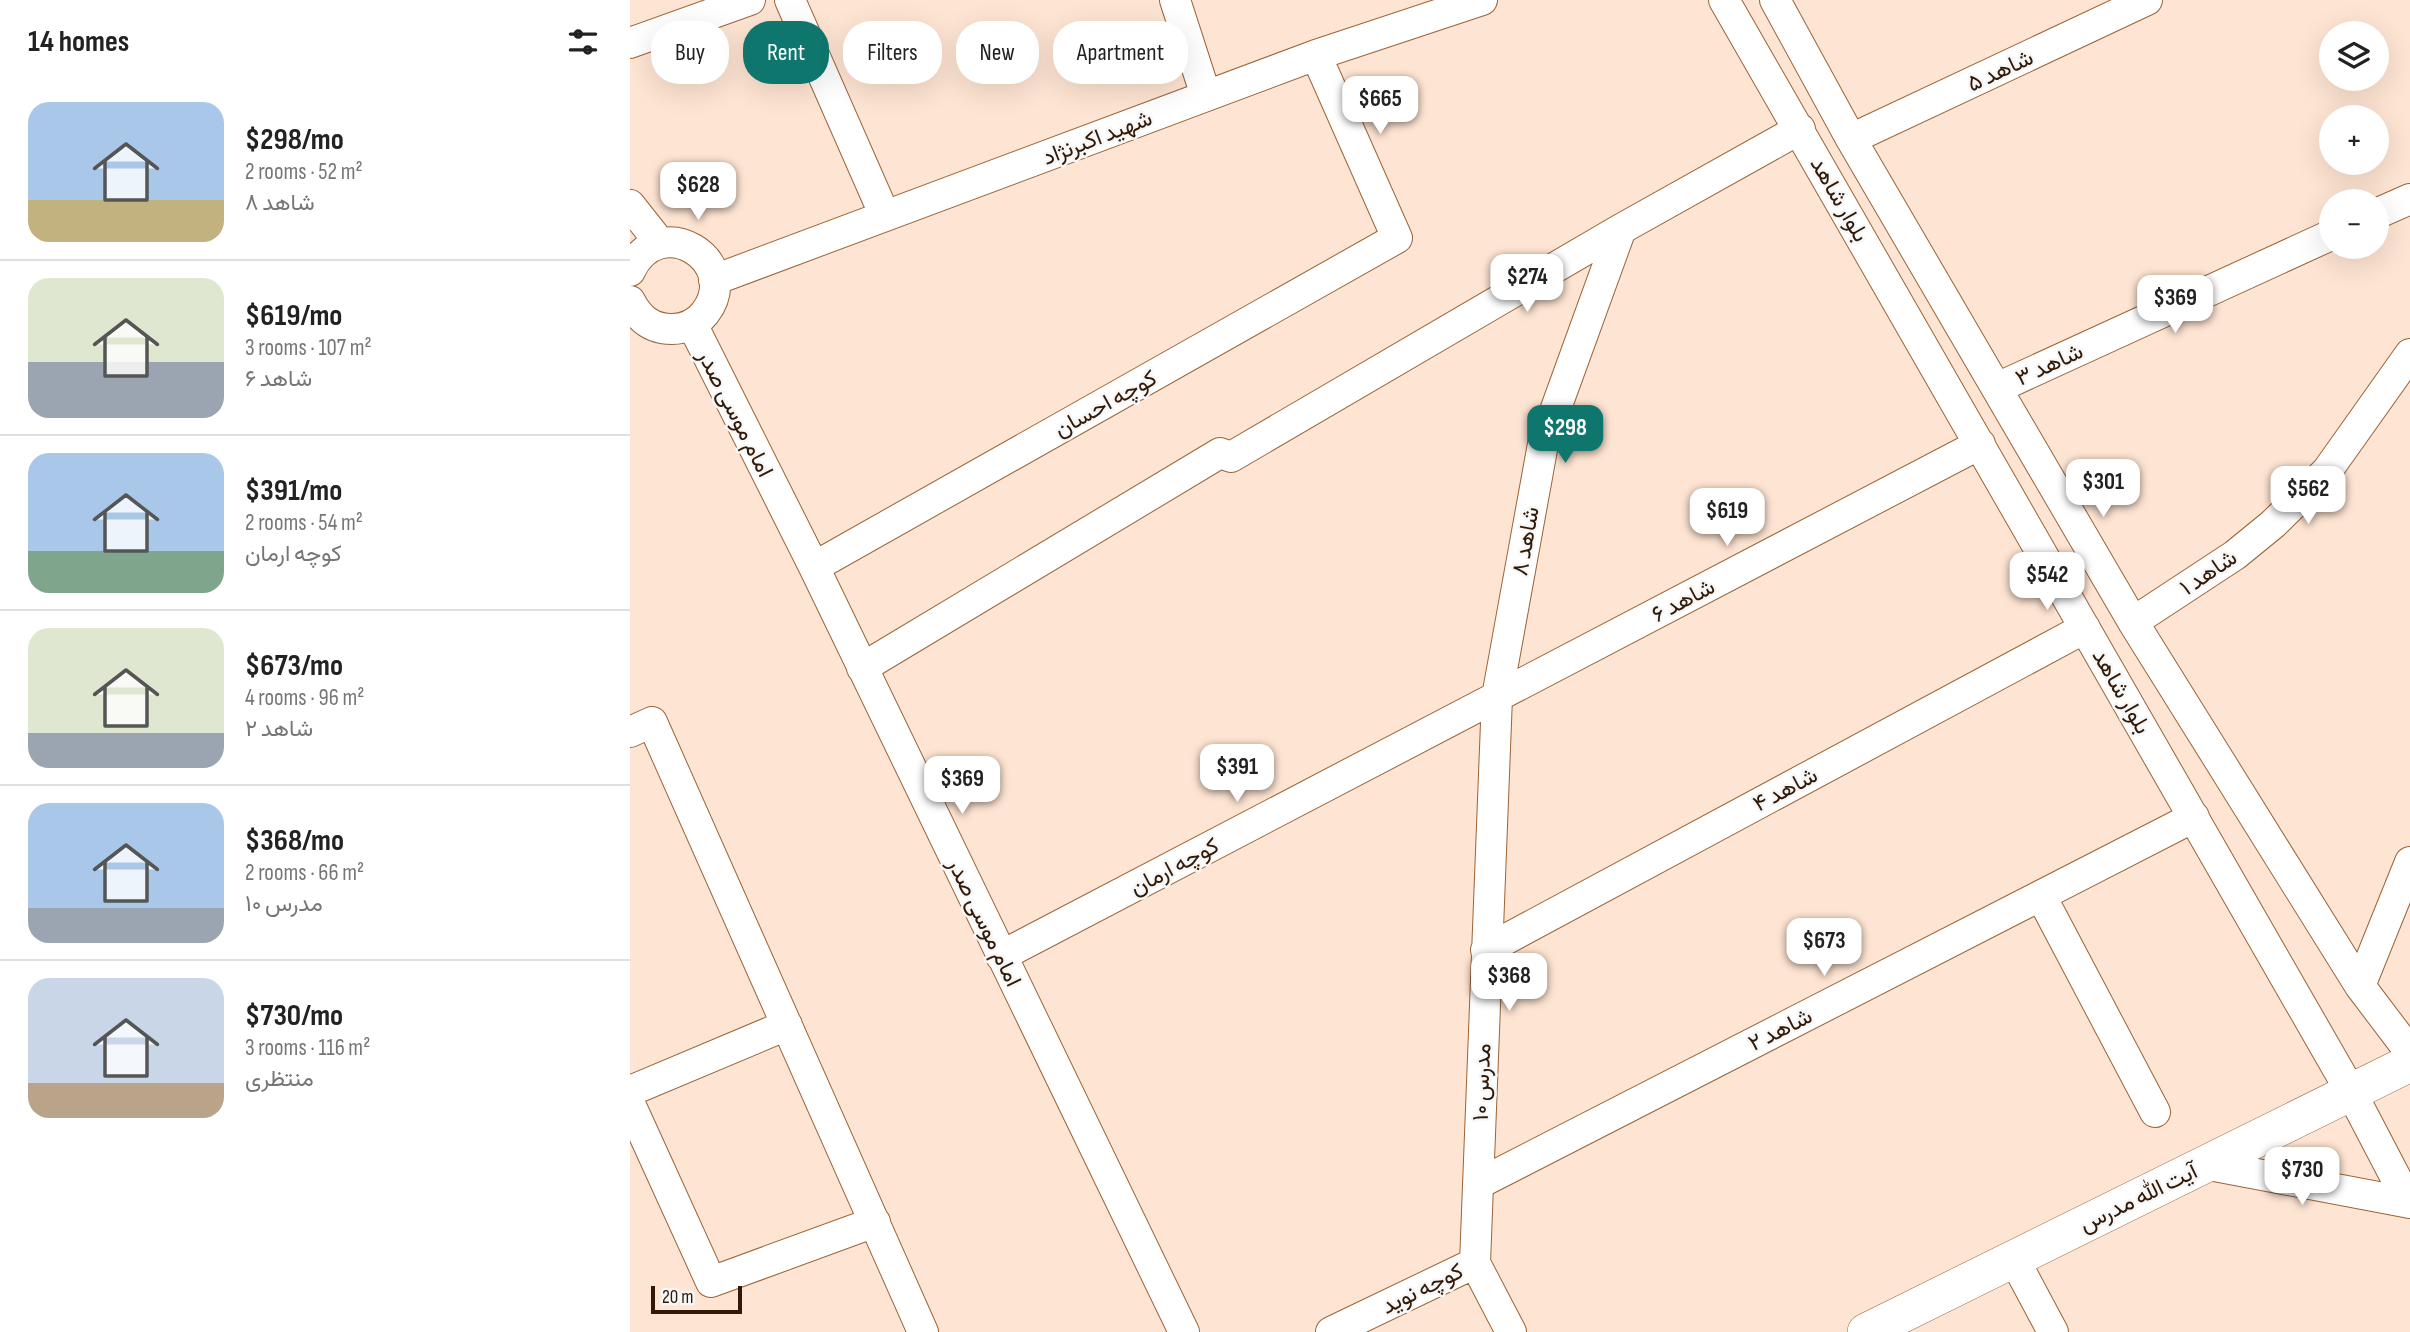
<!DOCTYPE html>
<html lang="en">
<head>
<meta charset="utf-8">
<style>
  :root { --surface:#fff; --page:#f2f2f2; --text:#222; --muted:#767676; --line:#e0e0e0; --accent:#0f766e }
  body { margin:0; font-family:"Sofia Sans Condensed",Vazirmatn,sans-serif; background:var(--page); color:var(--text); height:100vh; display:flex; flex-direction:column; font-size:26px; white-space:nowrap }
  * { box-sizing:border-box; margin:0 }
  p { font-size:23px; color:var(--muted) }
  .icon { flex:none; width:38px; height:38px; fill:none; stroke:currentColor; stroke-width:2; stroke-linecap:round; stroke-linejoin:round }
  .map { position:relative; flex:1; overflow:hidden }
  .drawer { display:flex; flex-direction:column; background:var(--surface); width:630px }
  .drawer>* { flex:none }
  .hud { position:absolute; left:21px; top:21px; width:665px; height:63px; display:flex; gap:14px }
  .fabs { position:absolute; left:1689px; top:21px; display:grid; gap:14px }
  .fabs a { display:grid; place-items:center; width:70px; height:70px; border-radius:50%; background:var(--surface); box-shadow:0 7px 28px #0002; font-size:35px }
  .scale { position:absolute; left:21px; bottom:18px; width:91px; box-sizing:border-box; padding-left:7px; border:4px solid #301907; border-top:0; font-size:19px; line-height:24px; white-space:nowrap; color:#301907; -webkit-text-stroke:5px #f7f7f7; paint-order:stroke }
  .price { position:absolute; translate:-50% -60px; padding:0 16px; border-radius:14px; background:#fff; color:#222; font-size:23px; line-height:46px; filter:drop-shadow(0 2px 4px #0008) }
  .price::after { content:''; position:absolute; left:50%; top:42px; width:21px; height:16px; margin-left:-10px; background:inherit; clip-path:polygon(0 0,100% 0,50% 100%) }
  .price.selected { background:var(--accent); color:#fff }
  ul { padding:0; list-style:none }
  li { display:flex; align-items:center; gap:21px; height:175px; padding:0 28px }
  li+li { border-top:2px solid var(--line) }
  li span { display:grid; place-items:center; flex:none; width:196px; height:140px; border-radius:21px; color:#555 }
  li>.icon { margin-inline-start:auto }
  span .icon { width:84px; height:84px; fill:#fffc; stroke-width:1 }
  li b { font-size:30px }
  h2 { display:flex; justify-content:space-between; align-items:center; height:84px; padding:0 28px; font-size:30px }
  .pill { padding:0 24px; border-radius:28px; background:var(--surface); box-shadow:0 7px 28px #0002; font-size:24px; line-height:63px }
  .pill.selected { background:var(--accent); color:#fff }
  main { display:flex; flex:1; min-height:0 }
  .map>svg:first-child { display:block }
</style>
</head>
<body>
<main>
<section class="drawer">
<h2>14 homes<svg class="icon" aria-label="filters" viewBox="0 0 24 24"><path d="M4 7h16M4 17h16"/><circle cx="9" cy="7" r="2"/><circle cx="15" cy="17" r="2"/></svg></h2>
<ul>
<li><span style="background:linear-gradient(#a9c7e8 70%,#c2b280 0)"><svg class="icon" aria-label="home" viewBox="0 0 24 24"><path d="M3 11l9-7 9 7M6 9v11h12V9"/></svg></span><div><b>$298/mo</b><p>2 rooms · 52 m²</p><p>شاهد ۸</p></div></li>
<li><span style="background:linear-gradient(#dfe7d0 60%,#9aa5b1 0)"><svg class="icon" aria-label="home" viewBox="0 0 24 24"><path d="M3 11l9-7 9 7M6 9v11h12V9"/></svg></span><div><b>$619/mo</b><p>3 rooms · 107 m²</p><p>شاهد ۶</p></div></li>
<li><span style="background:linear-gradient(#a9c7e8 70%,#7fa58c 0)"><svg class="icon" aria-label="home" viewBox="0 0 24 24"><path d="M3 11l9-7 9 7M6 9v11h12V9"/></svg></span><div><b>$391/mo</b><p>2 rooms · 54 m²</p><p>کوچه ارمان</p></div></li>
<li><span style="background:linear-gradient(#dfe7d0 75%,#9aa5b1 0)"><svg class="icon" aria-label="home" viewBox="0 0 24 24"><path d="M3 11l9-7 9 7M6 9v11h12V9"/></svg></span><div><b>$673/mo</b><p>4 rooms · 96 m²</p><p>شاهد ۲</p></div></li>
<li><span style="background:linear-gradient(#a9c7e8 75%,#9aa5b1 0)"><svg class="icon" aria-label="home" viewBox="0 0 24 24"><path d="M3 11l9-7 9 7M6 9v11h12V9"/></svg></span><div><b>$368/mo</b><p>2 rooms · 66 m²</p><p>مدرس ۱۰</p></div></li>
<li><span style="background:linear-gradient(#c9d6e8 75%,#b9a48a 0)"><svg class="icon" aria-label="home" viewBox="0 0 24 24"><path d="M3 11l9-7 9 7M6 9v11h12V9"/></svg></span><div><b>$730/mo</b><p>3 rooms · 116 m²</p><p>منتظری</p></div></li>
</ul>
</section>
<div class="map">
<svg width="1780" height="1332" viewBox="0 0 1780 1332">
  <rect width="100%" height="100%" fill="#fee4d2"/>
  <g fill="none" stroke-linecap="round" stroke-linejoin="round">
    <defs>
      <path id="minor" d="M160,0l95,216
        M545,0l31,96
        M1094,0l627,1092 58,111
        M1145,0l76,139 282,483 227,364 50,66
        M0,43l120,-43
        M1221,139l296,-139
        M0,205l30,38
        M1746,214l34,-15
        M0,271c29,-63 114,-10 75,42 -8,10 -20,16 -33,16 -20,0 -33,-10 -42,-28
        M84,280l602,-225 166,-55
        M62,324l122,243 370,765
        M1367,388l334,-153
        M184,567l583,-329 -81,-183
        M1503,622l102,-67 38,-31 54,-53 83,-117
        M232,668l358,-215 11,4 390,-228 179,-100
        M0,732l22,-10 271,610
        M1411,896l114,216
        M856,950l599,-322
        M371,956l979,-512
        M1730,986l50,-124
        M0,1091l157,-66
        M0,1104l81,178 164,-60
        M1574,1164l206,39
        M848,1184l716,-367
        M1384,1259l39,73
        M701,1332l144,-69
        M881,1332l-36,-69 22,-566 46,-253 78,-215"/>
      <path id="major" d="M1236,1332l544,-269"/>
    </defs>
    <use href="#minor" stroke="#9b6337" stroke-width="32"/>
    <use href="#major" stroke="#9b6337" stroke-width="38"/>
    <use href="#minor" stroke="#fff" stroke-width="30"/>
    <use href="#major" stroke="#fff" stroke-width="37"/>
  </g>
  <g text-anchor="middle" stroke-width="5" stroke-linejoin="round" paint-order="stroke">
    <g font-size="23" fill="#301907" stroke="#f7f7f7">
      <text transform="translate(1370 70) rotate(-25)" y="8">شاهد ۵</text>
      <text transform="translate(467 137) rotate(-21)" y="8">شهید اکبرنژاد</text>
      <text transform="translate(1210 199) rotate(60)" y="8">بلوار شاهد</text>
      <text transform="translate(1419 364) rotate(-25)" y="8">شاهد ۳</text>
      <text transform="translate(475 403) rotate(-29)" y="8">کوچه احسان</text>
      <text transform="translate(106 413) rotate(63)" y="8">امام موسی صدر</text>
      <text transform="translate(895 541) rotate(-80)" y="8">شاهد ۸</text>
      <text transform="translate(1578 572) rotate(-34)" y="8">شاهد ۱</text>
      <text transform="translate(1053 600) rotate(-28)" y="8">شاهد ۶</text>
      <text transform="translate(1492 691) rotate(60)" y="8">بلوار شاهد</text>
      <text transform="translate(1155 789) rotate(-28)" y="8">شاهد ۴</text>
      <text transform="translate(544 866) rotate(-28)" y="8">کوچه ارمان</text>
      <text transform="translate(355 922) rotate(64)" y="8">امام موسی صدر</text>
      <text transform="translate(1150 1029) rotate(-27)" y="8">شاهد ۲</text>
      <text transform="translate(851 1082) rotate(-88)" y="8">مدرس ۱۰</text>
      <text transform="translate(1508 1197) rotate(-26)" y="8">آیت الله مدرس</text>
      <text transform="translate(792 1288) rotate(-26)" y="8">کوچه نوید</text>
    </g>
  </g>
</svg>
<div class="fabs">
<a><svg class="icon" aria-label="layers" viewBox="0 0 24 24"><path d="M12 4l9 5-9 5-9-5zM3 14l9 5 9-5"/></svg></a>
<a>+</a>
<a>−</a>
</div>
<div class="scale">20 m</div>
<b class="price" style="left:750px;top:136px">$665</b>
<b class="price" style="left:68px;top:222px">$628</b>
<b class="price" style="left:897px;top:314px">$274</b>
<b class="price" style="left:1545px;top:335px">$369</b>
<b class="price selected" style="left:935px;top:465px">$298</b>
<b class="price" style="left:1473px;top:519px">$301</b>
<b class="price" style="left:1678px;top:526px">$562</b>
<b class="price" style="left:1097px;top:548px">$619</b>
<b class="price" style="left:1417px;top:612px">$542</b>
<b class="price" style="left:607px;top:804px">$391</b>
<b class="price" style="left:332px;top:816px">$369</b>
<b class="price" style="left:1194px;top:978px">$673</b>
<b class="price" style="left:879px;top:1013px">$368</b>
<b class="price" style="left:1672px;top:1207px">$730</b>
<div class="hud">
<a class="pill">Buy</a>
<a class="pill selected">Rent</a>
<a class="pill">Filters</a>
<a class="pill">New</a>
<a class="pill">Apartment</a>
</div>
</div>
</main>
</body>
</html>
